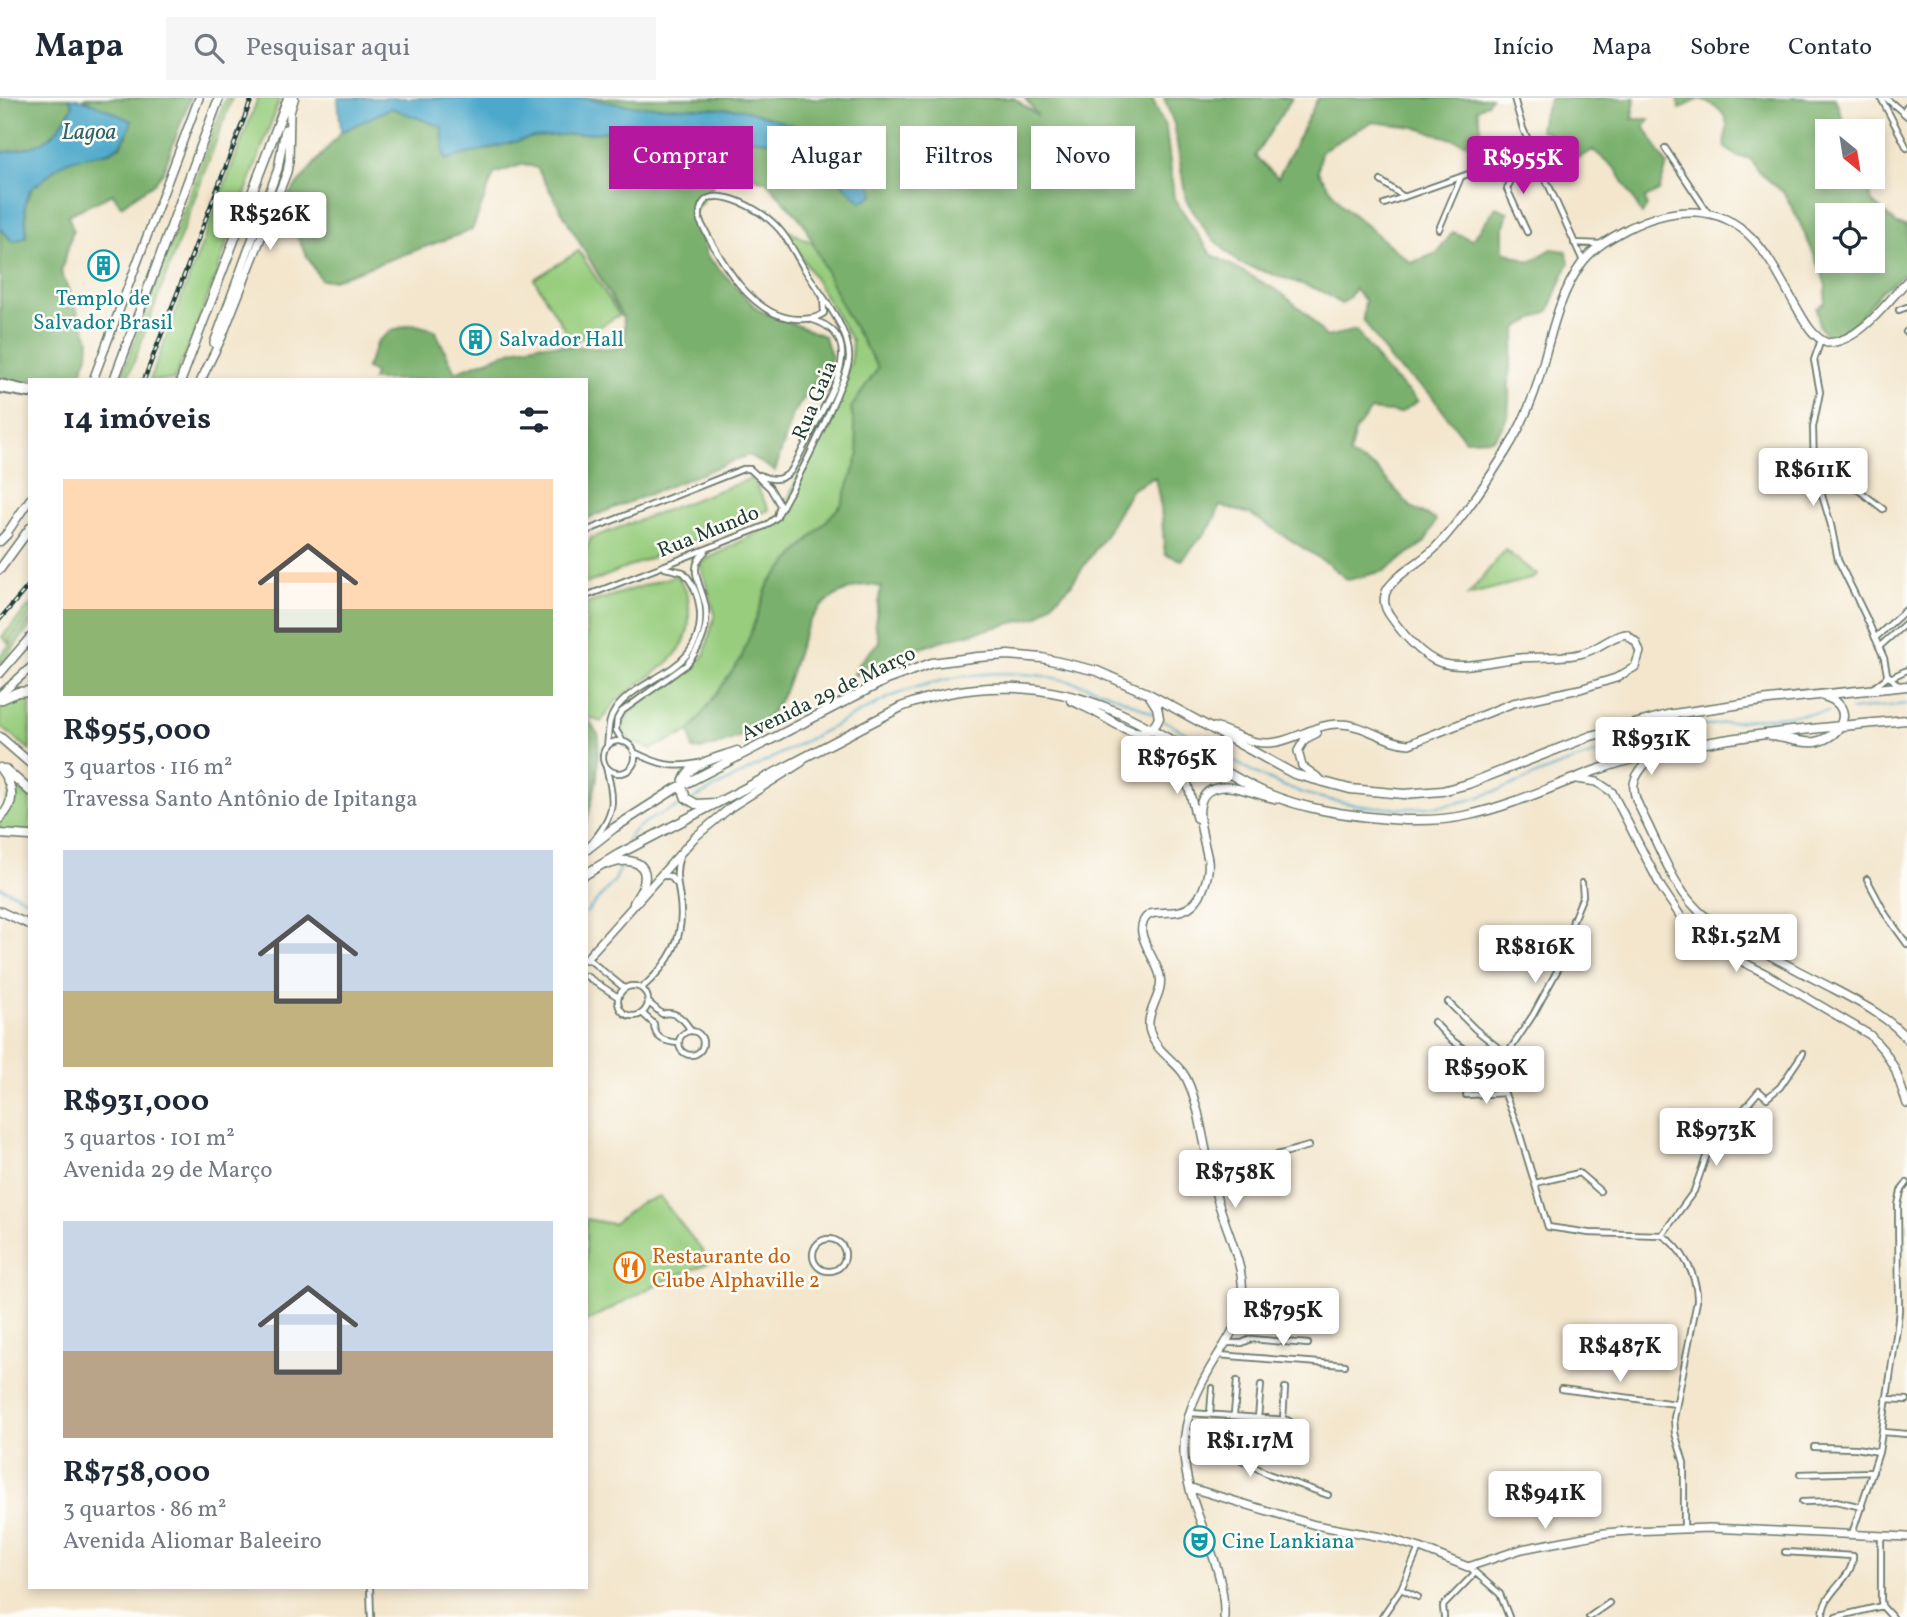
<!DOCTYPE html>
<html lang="pt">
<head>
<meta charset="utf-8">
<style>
  :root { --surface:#fff; --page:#f6f6f7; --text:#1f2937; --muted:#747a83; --line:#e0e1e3; --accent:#b5179e }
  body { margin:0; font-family:Vollkorn,serif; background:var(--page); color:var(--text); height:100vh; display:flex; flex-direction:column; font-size:26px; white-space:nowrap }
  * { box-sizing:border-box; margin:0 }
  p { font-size:23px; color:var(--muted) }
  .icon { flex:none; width:38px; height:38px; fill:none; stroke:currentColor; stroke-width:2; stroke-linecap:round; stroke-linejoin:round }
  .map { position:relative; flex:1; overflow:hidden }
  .details { position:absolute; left:28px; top:280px; width:560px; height:1211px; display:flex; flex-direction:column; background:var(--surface); border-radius:0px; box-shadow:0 4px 10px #0003 }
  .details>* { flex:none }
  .banner { position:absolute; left:609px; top:28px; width:665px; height:63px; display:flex; gap:14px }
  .needle { width:46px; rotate:150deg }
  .buttons { position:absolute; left:1815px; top:21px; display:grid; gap:14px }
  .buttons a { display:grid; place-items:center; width:70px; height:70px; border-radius:0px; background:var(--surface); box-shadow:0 4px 10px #0003; font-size:35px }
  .price { position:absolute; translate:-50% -60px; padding:0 16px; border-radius:7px; background:#fff; color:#222; font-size:23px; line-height:46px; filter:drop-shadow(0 2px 4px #0008) }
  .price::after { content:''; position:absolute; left:50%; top:42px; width:21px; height:16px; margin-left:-10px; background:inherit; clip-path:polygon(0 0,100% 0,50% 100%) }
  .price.current { background:var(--accent); color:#fff }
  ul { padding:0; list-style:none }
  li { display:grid; align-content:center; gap:14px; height:371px; padding:0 35px }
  li span { display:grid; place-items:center; height:217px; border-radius:0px; color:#555 }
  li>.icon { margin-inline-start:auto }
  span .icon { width:126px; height:126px; fill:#fffc; stroke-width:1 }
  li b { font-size:30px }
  h2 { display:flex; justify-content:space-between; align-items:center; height:84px; padding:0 35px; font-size:30px }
  .chip { padding:0 24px; border-radius:0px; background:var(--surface); box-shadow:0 4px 10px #0003; font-size:24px; line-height:63px }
  .chip.current { background:var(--accent); color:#fff }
  header { display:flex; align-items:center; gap:42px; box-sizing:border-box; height:98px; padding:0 35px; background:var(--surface); border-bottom:2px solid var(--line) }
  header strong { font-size:33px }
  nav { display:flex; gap:38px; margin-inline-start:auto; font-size:24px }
  .search { width:490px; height:63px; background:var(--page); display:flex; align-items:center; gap:18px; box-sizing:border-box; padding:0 24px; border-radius:0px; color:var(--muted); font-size:26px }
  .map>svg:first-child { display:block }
</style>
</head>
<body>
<header>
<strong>Mapa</strong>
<div class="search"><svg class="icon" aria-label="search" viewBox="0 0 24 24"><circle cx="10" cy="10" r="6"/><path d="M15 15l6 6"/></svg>Pesquisar aqui</div>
<nav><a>Início</a><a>Mapa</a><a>Sobre</a><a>Contato</a></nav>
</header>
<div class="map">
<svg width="1907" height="1519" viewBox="0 0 1907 1519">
  <rect width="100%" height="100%" fill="#fdfcf7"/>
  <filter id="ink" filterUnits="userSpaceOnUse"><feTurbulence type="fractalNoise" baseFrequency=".0143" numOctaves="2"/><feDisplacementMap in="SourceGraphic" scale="14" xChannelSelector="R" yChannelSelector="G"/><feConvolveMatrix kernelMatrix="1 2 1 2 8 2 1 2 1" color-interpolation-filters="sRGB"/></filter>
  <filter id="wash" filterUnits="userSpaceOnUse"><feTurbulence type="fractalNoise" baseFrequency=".00686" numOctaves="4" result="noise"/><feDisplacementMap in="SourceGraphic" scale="28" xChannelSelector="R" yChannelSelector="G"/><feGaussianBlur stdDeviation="1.57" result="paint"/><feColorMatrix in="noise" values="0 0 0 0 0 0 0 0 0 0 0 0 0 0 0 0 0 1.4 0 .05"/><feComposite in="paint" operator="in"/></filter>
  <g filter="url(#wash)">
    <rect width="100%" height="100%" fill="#f3e6cd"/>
    <path fill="#98cd7e" stroke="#5c8559" stroke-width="2" d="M226,0h6l-105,282h-7z
      M258,0h22l-85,234 -21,48h-24z
      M785,131l29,15 30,66 34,58 -27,40 8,46 -17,50 -73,79 -28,76 -51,72 -39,18 -16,-6 -15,-12 12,-22 72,-53 11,-42 -15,-51 77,-41 74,-160 1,-21z
      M579,153l40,64 -46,28 -39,-64z
      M752,380l17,32 -183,74v-35l5,-11z
      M1505,452l32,25 -3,3 -66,17z
      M677,477c11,18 12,20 12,41 2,44 -43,59 -71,84 -7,6 -12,15 -17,22l-15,-6v-112z
      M30,507v10l-22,27 3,2 19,-24v6l-30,40v-10l10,-11 -8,-8z
      M22,598h8v54l-30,-24v-19z
      M13,686l17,14v35l-30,-2v-11z
      M660,1099l51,65 -52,21 -73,39v-103l27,5 27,-21z"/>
    <path fill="#7ab06d" stroke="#4c7650" stroke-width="2" fill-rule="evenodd" d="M0,0h69l4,8c-23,39 -29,39 -73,47z
      M84,0h106l-27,74 -9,11 -33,23 -8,-12 -45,21 5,15 -12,42 28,67 -1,16 -10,25h-48v6l-30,-8v-150l10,11 17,-8 -2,-28 8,-17 27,-22 15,-6 35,-6 10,-6 7,-10 4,-15 -39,-17z
      M582,0h432l24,18 -13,-18h127l14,31 8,69 37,56 69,38 27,22 19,23 30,-7 31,42 31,29 -18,12 -29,-3 -16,21 -6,24 27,13 35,39 25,13 -11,22 -41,29 -36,9 -20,-16 -78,-50 -30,-8 -9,20 -29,34 -17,-6 -4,-46 -6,-31 -23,12 -28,48 -34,49 -33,31 -97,24 -35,13 -38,20 -13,1 4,-11 21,-22 -4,-19 6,-36c-16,-4 -20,-2 -36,4 -56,23 -42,87 -77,126 -17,19 -44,25 -67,33l-8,-1 -3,-18 51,-72 28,-76 73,-79 17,-50 -8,-46 27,-40 -34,-58 -41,-88 -37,-41 -47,-11 -9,22 -17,21 14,43 51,54 66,26 8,22 -39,56 -18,57 -27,-16 -162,64v-139h-214l2,-7 -8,-5 12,-27 15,-11 20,-6 22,6 20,42 64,-24 20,-4 76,5c10,-10 11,-17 8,-31l-86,-150 -13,-4 -30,10 -22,56 -139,50h-12c-16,-26 -30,-52 -36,-81l56,-67 50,-25 51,20 3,32 89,-22 135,-10 138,20 54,54 -1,-54z
      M1164,0h128l-37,58 23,22 40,-80h173l-4,6 -10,5 4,19 -6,11 -10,4 -51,-16 -42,-5 -51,29 -3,21 24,33 69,58 26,-10 16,-21 19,8 24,-33 12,5 -5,17v22l26,11 23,-13 14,2 3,11 -20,49 -31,16c-3,13 -6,26 -8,39 -4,31 7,47 -17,73l-28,1 -35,-46 -37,-30 -30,-45 2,-19 -11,-11 -5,9 -8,6 -19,-13 -83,-28 -31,-29 -22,-34 -12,-76z
      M1551,0h84l-3,21h17l-5,7 23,39 -8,26 -14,7 2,8 -5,8 -26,-45 -23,-19c-32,20 -25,0 -42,-15 -3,-3 -7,-4 -11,-5l2,-13z
      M1678,0h157l12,33h-20v46h36l10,26 24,21 10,2v46l-26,19 -31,39 -8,5 -14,2 -9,-11 -2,-18 8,-6 1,-16 -5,-16 -22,-49 -15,-28 -24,-20 -11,-15 -11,-1 -13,-9c-2,-8 2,-14 2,-22 -1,-15 -15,-23 -27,-27l-21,10zM1827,117h45v46h-45z
      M586,622l4,2 9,14 -2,43 -11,44z"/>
    <path fill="#4da9cb" stroke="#367380" stroke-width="2" d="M69,0c21,0 42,15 63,23 -12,37 -26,30 -58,38 -14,3 -21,12 -31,21 -6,5 -12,6 -15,14 -7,14 0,28 -2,43l-13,5 -13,-14v-75c43,-8 50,-8 73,-47z
      M338,0h244l50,8 110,3 118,38 14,47 -13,8 -54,-55 -138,-20 -135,10 -89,23 -3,-33 -51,-19 -50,24z"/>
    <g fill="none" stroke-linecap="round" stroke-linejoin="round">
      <path stroke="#4da9cb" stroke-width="2" d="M1851,612l56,-6
        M1165,623c45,25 91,58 141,73 52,15 111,20 163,6 31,-8 60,-23 90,-34 21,-8 44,-15 65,-22 67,-20 136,-26 205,-32
        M693,701l197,-102c92,-37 176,-30 263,17
        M627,746c5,-22 39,-31 58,-41
        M0,789l30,14
        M586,815l29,-33 6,-13"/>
    </g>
  </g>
  <g filter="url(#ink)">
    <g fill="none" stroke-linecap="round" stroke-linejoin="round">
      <defs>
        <path id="minor" d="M1514,0l9,31 60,132
          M1881,0l26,50
          M1886,0l21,18
          M1903,14l4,-6
          M1665,50l43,65
          M1520,62l-13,29 20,43
          M1381,83l23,16
          M1384,106l93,-33 43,-12 12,-8
          M1439,131l22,-52
          M1574,145l28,1
          M1899,212l8,-3
          M1906,234l1,-1
          M1821,242l-7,20 6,32 -7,35 1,42 17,56 7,35 28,57 18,41 3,16 11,11
          M1814,361l29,19 40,31
          M760,377c12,6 22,6 31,-4 10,-18 19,-36 28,-54 17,-33 46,-83 -9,-98
          M778,416c22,-38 42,-79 59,-120 4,-11 11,-22 12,-35 2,-29 -29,-65 -44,-89 -10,-16 -18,-35 -33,-48 -15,-15 -77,-48 -72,-1 19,36 50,97 98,98 10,0 18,0 26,-6l-1,-15
          M586,433l157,-62h7l20,19 10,17 -3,12 -12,9 -179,70
          M1875,540l32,-29
          M1879,549l28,-25
          M1890,580l17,-8
          M1873,590l13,-10 1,-3
          M603 659a16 16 0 1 1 32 0a16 16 0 1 1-32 0Z
          M623,644l-7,-12 1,-11 4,-7 65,-47c14,-16 22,-35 20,-56 -2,-21 -21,-40 -1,-57
          M607,649c2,-13 0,-26 8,-37 26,-37 89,-36 85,-99 -1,-14 -7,-29 -17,-39l-18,-4
          M636,655c22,11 38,16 63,10
          M592,744c24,-28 23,-41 14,-75
          M661,778h9l6,7
          M1867,781l19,36 21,29
          M587,860l37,30
          M586,878l32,21
          M618 903a15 15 0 1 1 30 0a15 15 0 1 1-30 0Z
          M642,890c28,-25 43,-49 38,-88 -2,-16 -6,-28 0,-44
          M648,904l14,12c14,-4 23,6 29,17
          M1448,904l27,27 31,25
          M642,915l12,11c0,15 12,18 25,19
          M1434,924l15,16 34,25 16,16 18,46 31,102 41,6 73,2c20,12 36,42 35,66l-23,117 1,15 9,30v65
          M679 945a12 12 0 1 1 24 0a12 12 0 1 1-24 0Z
          M1499,980l3,-16 31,-47 35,-64 5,-31 10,-24 -1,-13
          M1466,997l39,-2
          M1212,1075l97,-27
          M1535,1085l44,-10 21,18
          M1662,1137l32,-44 13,-37 5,-7 47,-56 8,7 13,-11 23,-34
          M813 1157a16 16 0 1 1 32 0a16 16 0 1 1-32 0Z
          M1227,1245h15l9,-4 57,5
          M1218,1257l127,10
          M1561,1291l115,15
          M1886,1301l21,1
          M1190,1315l97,7 5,3 -1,14
          M1210,1315l2,-25
          M1234,1316l3,-33
          M1258,1320l3,-33
          M1283,1322l2,-32
          M1186,1333l82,43 60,21
          M1883,1334l24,2
          M1277,1339l2,-17
          M1265,1341l2,-21
          M1814,1349l42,1 23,4
          M1800,1376l73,-2
          M1802,1404l34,-1 26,6
          M1852,1436l27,-82 18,-123 2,-19 -1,-105 3,-14 6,-8
          M1881,1438v64l1,6 10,11
          M1785,1454l68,4c0,25 -31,35 -30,61
          M1469,1469l31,27 9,23
          M370,1489l1,30
          M1401,1491l17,8
          M1382,1519l19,-28 18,-41
          M1444,1519l-1,-11 32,-33
          M1589,1519l20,-14
          M1836,1519l46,-11"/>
        <path id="tertiary" d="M0,285l30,7
          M0,291l29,5"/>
        <path id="secondary" d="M214,245l64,-174 7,-40
          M93,282l106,-282
          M201,282l21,-43 65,-165 2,-11 1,-50
          M5,438l25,-37
          M0,597l30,-27
          M1214,629c22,6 39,20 63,15 22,-4 41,-19 63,-18 25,0 45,19 69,20l104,-41 67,-14 36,-11 19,-11 5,-15 -4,-10 -10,-8c-16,2 -27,15 -43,19 -19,6 -43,3 -63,5 -25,2 -54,12 -79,5 -19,-6 -39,-30 -50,-46 -7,-9 -9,-19 -3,-29 12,-17 34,-26 48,-41 26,-28 49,-62 69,-94 12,-19 22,-40 30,-62 14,-43 20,-91 47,-128 12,-16 30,-26 47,-35 20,-10 42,-17 66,-16 57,2 77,53 102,96 8,14 15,28 30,35 33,-1 59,-40 80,-62
          M1317,635l-12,6 -7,12 4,15 18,13
          M1159,637l24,30 13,53
          M1656,655c-33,31 -24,38 -7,74 15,31 29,69 57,90 11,9 24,15 36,23 30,17 60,33 90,48 26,14 56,28 75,51
          M1577,681l20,3 15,10 49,95 22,33 17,16 22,15 46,24 102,60 15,17 10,17 12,35
          M0,813l30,14
          M586,861l108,-121 37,-31 71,-45
          M1191,1390l124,37 72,13 33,10 48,19 54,-18 83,-16 24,-2 80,-3 198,9
          M1224,1519c2,-57 -38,-107 -40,-164 -1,-37 15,-67 34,-98 8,-13 18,-27 22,-42 11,-38 -14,-81 -24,-118 -7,-27 -12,-55 -18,-83 -4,-13 -7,-28 -15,-39 -11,-15 -27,-22 -33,-41 -6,-20 14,-37 10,-56 -4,-19 -32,-47 -10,-62 14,-3 31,1 42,-9 11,-9 18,-31 16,-45 -4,-24 -25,-75 20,-73 16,1 32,9 48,12"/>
        <path id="primary" d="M0,443l7,-7
          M0,602l18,-8 12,-1
          M1071,602c10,5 20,9 30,15 17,10 46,32 58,3l-2,-11 -7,-11
          M1771,638c14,1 31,8 44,6 28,-5 42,-37 8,-46
          M0,639l30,26
          M0,670c13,17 17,34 0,50
          M5,671l25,22
          M716,705l-20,1 -10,-6c-15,-33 31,-39 51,-47
          M0,736l30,2
          M586,752l28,-22 61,-39 211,-109 46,-17 46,-6 30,-2 34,3 55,13 52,23 145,80 56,15 54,5 38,-3 26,-7 123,-48 76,-21 102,-15 138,-14
          M609,766c15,-6 41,-5 35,19 -1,7 -7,14 -10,20
          M586,776l33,-20 282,-147c71,-28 147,-25 216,5 26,11 51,27 75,40 26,14 51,32 79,43 32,13 64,18 98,22 33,4 68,5 100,-2 59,-13 112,-44 171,-58 87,-22 177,-29 267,-37"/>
        <path id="trunk" d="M290,13l4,-13
          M114,282l105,-282
          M181,282l107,-282
          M0,471l30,-41
          M0,575l30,-35"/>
      </defs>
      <use href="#minor" stroke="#69786a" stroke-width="8"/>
      <use href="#tertiary" stroke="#69786a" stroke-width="10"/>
      <use href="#secondary" stroke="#69786a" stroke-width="10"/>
      <use href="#primary" stroke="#69786a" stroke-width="11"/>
      <use href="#trunk" stroke="#69786a" stroke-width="11"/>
      <use href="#minor" stroke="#fff" stroke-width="4.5"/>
      <use href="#tertiary" stroke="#fff" stroke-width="6"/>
      <use href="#secondary" stroke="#fff" stroke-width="7"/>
      <use href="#primary" stroke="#fff" stroke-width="8"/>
      <use href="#trunk" stroke="#fff" stroke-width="8"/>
      <defs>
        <path id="rail" d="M144,282l108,-282
          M0,521l30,-35"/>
      </defs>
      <use href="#rail" stroke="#1f3d34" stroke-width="4.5"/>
      <use href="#rail" stroke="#fdfcf7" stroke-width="2" stroke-dasharray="5" stroke-linecap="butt"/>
    </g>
  </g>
  <defs>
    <symbol id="building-ring" viewBox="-11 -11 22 22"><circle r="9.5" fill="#fdfcf7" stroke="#0f9aa8" stroke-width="1.5"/><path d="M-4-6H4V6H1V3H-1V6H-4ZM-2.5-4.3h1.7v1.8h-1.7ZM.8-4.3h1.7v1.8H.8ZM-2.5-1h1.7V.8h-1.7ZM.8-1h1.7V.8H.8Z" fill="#0f9aa8"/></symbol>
    <symbol id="restaurant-ring" viewBox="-11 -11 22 22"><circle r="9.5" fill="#fdfcf7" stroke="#e8710a" stroke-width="1.5"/><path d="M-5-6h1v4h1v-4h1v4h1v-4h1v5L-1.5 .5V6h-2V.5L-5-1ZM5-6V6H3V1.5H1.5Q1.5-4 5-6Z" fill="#e8710a"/></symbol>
    <symbol id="theatre-ring" viewBox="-11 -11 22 22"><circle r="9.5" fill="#fdfcf7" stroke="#0f9aa8" stroke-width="1.5"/><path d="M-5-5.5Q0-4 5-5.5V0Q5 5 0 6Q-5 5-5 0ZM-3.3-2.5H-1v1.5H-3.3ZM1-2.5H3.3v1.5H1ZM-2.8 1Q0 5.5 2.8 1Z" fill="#0f9aa8"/></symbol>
  </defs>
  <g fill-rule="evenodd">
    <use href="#building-ring" x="86" y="150" width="35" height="35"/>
    <use href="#building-ring" x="458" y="224" width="35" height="35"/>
    <use href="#restaurant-ring" x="612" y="1152" width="35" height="35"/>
    <use href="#theatre-ring" x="1182" y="1426" width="35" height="35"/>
  </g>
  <g text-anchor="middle" stroke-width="5" stroke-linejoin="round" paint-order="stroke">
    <g font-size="21" fill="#0d838f" stroke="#fdfcf7" text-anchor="start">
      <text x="103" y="207" text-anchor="middle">Templo de<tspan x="103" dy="24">Salvador Brasil</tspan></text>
      <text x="499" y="248">Salvador Hall</text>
      <text x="1222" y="1450">Cine Lankiana</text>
    </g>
    <g font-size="21" fill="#1f3d34" stroke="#fdfcf7">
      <text transform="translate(814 302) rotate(-67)" y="7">Rua Gaia</text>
      <text transform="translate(708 433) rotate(-22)" y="7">Rua Mundo</text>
      <text transform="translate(828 595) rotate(-26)" y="7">Avenida 29 de Março</text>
    </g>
    <g font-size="21" fill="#c56008" stroke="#fdfcf7" text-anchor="start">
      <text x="652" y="1165">Restaurante do<tspan x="652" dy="24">Clube Alphaville 2</tspan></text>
    </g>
    <g font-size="23" font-style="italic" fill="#2f6369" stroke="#fdfcf7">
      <text x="89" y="41">Lagoa</text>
    </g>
  </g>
</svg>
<div class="buttons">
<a><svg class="needle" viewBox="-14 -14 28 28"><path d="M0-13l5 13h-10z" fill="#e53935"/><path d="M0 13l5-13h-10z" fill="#747a83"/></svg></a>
<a><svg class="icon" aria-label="locate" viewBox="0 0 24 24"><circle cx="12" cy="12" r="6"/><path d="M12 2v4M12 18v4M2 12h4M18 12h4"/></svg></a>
</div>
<b class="price current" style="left:1523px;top:98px">R$955K</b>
<b class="price" style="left:270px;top:154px">R$526K</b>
<b class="price" style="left:1813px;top:410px">R$611K</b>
<b class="price" style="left:1651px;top:679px">R$931K</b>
<b class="price" style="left:1177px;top:698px">R$765K</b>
<b class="price" style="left:1736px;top:876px">R$1.52M</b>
<b class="price" style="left:1535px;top:887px">R$816K</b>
<b class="price" style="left:1486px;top:1008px">R$590K</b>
<b class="price" style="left:1716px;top:1070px">R$973K</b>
<b class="price" style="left:1235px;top:1112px">R$758K</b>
<b class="price" style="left:1283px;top:1250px">R$795K</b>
<b class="price" style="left:1620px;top:1286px">R$487K</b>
<b class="price" style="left:1250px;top:1381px">R$1.17M</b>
<b class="price" style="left:1545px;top:1433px">R$941K</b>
<div class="banner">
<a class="chip current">Comprar</a>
<a class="chip">Alugar</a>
<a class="chip">Filtros</a>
<a class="chip">Novo</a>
</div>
<section class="details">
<h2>14 imóveis<svg class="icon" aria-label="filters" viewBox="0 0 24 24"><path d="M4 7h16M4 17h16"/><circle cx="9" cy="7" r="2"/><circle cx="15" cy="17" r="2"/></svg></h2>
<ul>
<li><span style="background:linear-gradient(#ffd9b3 60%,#8fb573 0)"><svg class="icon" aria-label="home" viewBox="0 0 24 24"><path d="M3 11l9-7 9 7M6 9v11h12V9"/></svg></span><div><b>R$955,000</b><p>3 quartos · 116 m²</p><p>Travessa Santo Antônio de Ipitanga</p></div></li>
<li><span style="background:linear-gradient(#c9d6e8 65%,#c2b280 0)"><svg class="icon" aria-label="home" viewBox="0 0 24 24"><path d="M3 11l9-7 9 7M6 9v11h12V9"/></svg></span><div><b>R$931,000</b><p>3 quartos · 101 m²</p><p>Avenida 29 de Março</p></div></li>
<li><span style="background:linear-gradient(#c9d6e8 60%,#b9a48a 0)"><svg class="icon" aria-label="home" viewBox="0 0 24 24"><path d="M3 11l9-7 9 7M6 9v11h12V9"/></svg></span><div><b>R$758,000</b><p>3 quartos · 86 m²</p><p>Avenida Aliomar Baleeiro</p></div></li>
</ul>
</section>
</div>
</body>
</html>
